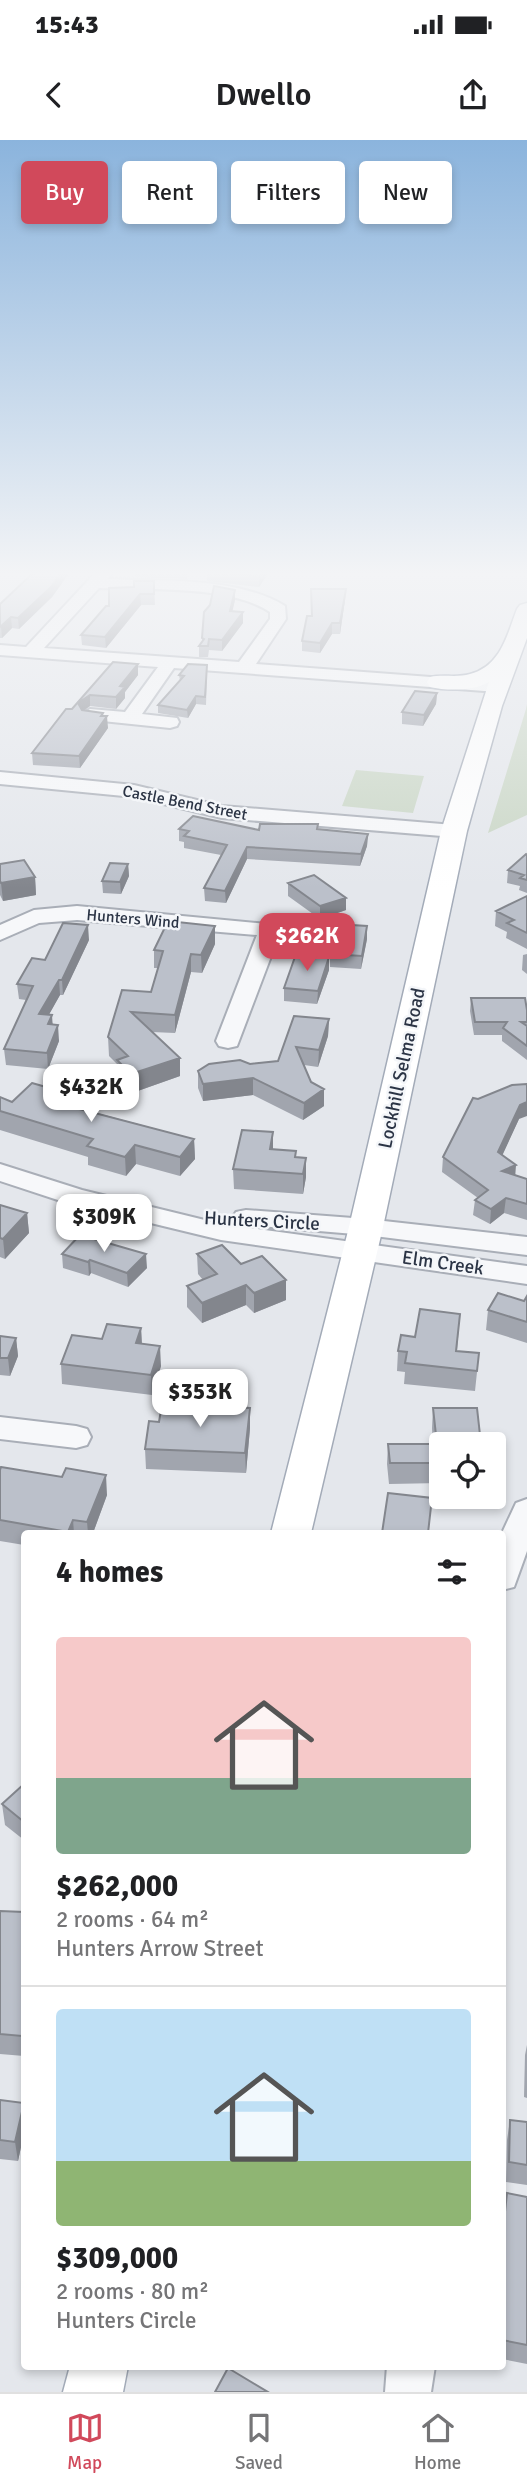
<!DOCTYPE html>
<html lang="en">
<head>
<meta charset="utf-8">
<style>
  :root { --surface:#fff; --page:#f6f6f6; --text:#202124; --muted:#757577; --line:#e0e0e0; --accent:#d1495b }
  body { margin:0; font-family:Signika,sans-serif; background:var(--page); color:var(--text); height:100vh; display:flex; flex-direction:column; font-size:26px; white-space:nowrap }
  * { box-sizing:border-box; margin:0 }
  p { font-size:23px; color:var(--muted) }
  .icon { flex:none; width:38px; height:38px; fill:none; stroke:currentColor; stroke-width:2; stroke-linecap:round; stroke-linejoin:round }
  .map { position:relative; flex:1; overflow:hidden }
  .drawer { position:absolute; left:21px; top:1390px; width:485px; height:840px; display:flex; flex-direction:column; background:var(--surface); border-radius:7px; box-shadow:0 4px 10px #0003 }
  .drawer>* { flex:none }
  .top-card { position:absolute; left:21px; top:21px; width:486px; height:63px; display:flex; gap:14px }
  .tools { position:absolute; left:429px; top:1292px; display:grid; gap:14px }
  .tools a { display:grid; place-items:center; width:77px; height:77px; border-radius:7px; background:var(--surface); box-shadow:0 4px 10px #0003; font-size:35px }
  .price { position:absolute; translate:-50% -60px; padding:0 16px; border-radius:14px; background:#fff; color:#222; font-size:23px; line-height:46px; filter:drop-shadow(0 2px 4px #0008) }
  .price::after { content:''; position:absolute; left:50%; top:42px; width:21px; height:16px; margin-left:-10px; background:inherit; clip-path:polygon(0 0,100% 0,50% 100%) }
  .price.selected { background:var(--accent); color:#fff }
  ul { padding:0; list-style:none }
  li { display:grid; align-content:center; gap:14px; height:371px; padding:0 35px }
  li+li { border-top:2px solid var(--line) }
  li span { display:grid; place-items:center; height:217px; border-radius:7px; color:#555 }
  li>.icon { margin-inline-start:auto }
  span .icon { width:126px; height:126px; fill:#fffc; stroke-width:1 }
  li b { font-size:30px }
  h2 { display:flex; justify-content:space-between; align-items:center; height:84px; padding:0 35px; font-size:30px }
  .tag { padding:0 24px; border-radius:7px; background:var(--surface); box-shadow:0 4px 10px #0003; font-size:24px; line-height:63px }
  .tag.selected { background:var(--accent); color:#fff }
  .status { display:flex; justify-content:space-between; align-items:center; height:49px; padding:0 35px; background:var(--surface); direction:ltr }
  .status svg { height:19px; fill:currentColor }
  header { display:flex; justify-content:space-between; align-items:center; height:91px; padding:0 35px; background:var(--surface); font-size:32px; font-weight:600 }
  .tabs { display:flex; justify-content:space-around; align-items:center; height:98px; border-top:2px solid var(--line); background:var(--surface); font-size:19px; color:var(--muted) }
  .tabs a { display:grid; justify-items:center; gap:4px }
  .tabs .selected { color:var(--accent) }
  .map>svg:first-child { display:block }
</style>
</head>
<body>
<div class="status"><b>15:43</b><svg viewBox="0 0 49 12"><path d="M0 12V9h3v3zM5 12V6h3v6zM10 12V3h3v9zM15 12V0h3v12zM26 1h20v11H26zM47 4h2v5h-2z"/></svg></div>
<header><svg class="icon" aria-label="back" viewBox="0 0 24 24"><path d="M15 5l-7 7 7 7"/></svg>Dwello<svg class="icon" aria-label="share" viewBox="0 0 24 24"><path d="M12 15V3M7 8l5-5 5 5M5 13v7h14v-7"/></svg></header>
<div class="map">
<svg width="527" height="2252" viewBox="0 0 527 2252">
  <rect width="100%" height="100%" fill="#e4e7ec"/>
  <path fill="#c9d6c5" d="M527,564v111l-39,18 38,-124z
    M356,630l68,6 -11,37 -71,-7z"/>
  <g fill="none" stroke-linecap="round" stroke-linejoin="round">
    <defs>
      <path id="minor" d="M96,432h17l-5,7c54,2 130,-2 177,27l1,13 -30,45 242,18 9,5 -9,5 -324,-24 -32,46 35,4 2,4 -2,4 -7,2 -87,-9 -2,-4 9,-6 35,3 33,-45 -158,-12v-10l26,2zM99,448c49,2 130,-3 171,24v7l-31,43 -195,-14z
        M0,632l134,13 88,21 232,19 7,2 3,4 -3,4 -7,2 -232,-19 -88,-21 -134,-13z
        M77,766l201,19 3,5 -44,116 -9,2 -9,-2 -3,-5 41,-106 -180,-15 -38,3 -39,17v-15l34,-15z
        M0,1024l82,26 139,34 306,42v18l-306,-44 -157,-38 -64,-21z
        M246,1070l120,9 161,18v18l-161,-20 -130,-11 -4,-6 4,-6z
        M0,1277l76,9 11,3 4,8 -4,8 -11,3 -76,-9z
        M527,1359v52l-13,36 -12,3v-57l14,-30z
        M387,2226h48l-4,26h-46z"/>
      <path id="major" d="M527,463v35l-25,68 -35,125 -84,396 -72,306h-40l78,-306 92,-396 48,-149c-15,9 -42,9 -59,5l-3,-5 3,-5c13,-3 27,1 40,-3 31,-8 37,-39 47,-65l3,-4z
        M70,2226h58l-5,26h-60z"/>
    </defs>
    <use href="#minor" stroke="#a9aeb7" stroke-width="4"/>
    <use href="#major" stroke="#a3abb8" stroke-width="3"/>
    <use href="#minor" fill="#f7f8fa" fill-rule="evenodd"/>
    <use href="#major" fill="#fff" fill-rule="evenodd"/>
  </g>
  <path fill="#a1a5ae" d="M34,432h36l-18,25 -33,32 -7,-1 -10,10h-2v-34z
    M135,432h52v7l-52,-2z
    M207,432h62l-10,15 -52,-6z
    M154,441l1,24h-14l-35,43 -24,-3 -1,-10 28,-29 25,-19z
    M311,449l34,11 -5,34h-8l-12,19 -18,-2v-10l10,-25z
    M235,460l-3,11 11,12 -21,28 -13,-1 -1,7h-9v-11l3,-4 2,-30z
    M113,522l25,13 -13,17v6l-9,11 -26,-3 -6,5 19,5 5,12 -28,40 -47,-3 -1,-12z
    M207,533l-1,32 -10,-1 -8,14 -30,-5v-8l22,-24 -1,-6z
    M437,553l-1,11 -13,22 -21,-2v-12z
    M179,689h139l50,5 -1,12 -7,20 -113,-7 -21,44 -21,-2 -1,-13 17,-33 -37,-7v-6l-5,-1z
    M527,715v38l-8,-3 1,-4 -13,-3 1,-13z
    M0,724l35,13 1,18 -33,6 -3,-6z
    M128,724l1,12 -8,18 -18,-1 -1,-12z
    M288,743l58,27 -26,9 -32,-23z
    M527,756v53l-21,-11 1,-6 -12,-6 1,-15z
    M367,786v13l-6,30 -31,-2v-13z
    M89,800l-26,55h-3l-11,19 10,27 -11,28 -42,-4 -2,-16 22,-49 -7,-1 -2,-15 28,-24z
    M215,804l-13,29 -11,-1 -16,61 -23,-1 28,44 -48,17 -14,-15 -1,-14 -8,-8 -1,-19 43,-45 7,-24h-4v-18z
    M527,814v20l-5,-4 1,-15z
    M329,817v13l-12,34 -33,-3v-13z
    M471,858l56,12v50l-25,-19v-6h-28l-4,-24z
    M329,879l-1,17 -10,31 -14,-2 7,17 13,7v17l-21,14 -50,-25 -50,6 -5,-13v-17l80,-10z
    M0,957l12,5 63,5 119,32 1,20 -15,17 -44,-12 -10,12 -38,-11v-8l-88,-27z
    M478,959l41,20 -17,36 13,20 12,4v41l-23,-7 -14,11 -17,-9 2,-15 3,-2 -36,-26 1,-15z
    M273,992v17l23,8 10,20 -3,17 -69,-5 -1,-20z
    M0,1065l27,8 2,20 -24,26 -5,-2z
    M62,1114l85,14 -19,19 -37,-14 -2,3 -26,-8z
    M197,1114l44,10 45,16v20l-32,13 -8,-8 -44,18 -15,-16v-21l16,-6 -5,-6z
    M527,1156v47l-41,-13 2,-20 36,-9z
    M460,1174l-3,37 22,2 -4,38 -71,-7 1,-12 -8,-1 1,-20 17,-14z
    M141,1188l1,16 19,22 -9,29 -90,-11 -1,-20 41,-25z
    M0,1196l16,2 2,18 -8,20 -10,-1z
    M433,1268l8,36v39l-52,1 -2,-20 1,-20h45l-1,-16z
    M250,1288l-4,45 -100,-4 -1,-20z
    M0,1330l62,7 45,18 -14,38h-69v12l-24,-4z
    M24,1644v56l-19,-15 -3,-21z
    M0,1771l24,1v144l-24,-2z
    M527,1905v53l-3,-1 1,-42z
    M0,1960l24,3v30l-6,28 -18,-2z
    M510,1980l17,2v63l-21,-3 1,-42z
    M507,2053l20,4v167l-25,-5v-131z"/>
  <path fill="#83868d" d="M62,432h8l-18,25 -33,32 -1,-11z
    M262,432h7l-10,15v-10z
    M346,449l-1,11 -5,34v-11z
    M235,450v10l-5,22v-11z
    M140,454l1,11 -35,43 -1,-11z
    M243,472v11l-21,28v-11z
    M11,477l1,11 -10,10 -1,-11z
    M332,483v11l-12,19v-10z
    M138,524v11l-13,17v6l-9,11v-12l4,-11z
    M437,553l-1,11 -13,22 1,-11z
    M90,555v11l-12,8v-11z
    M196,556v8l-8,14 -1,-8z
    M103,573l1,8 3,-5 1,12 -28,40 -1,-12z
    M368,694l-1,12 -7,20 1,-12z
    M247,707v12l-21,44 -1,-12z
    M128,724l1,12 -8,18 -1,-12z
    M35,737l1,18 -33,6 -2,-18z
    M346,758v12l-26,9v-13z
    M88,785l1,15 -26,55 -1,-15z
    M215,786v18l-13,29 -1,-18z
    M367,786v13l-6,30 1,-13z
    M191,814v18l-16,61v-18z
    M329,817v13l-12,34 1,-13z
    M59,840l1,15 -19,34 -2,-15z
    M52,875l1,15 -5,-6z
    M329,879l-1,17 -10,31 1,-17z
    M58,885l1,16 -11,28 -1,-16z
    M180,918v18l-48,17 -1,-19z
    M253,938v17l-50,6v-17z
    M324,949v17l-21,14 1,-17z
    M74,955l2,19 -12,-9z
    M527,962v14l-8,3 -22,48 1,-15 22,-47z
    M273,992v20l-3,-3z
    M194,999l1,20 -15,17v-19z
    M135,1005l1,19 -10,12 -1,-19z
    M306,1018v19l-3,17v-20z
    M516,1025l-1,14 -13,-8z
    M506,1058l-2,15 -14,11 1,-15z
    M27,1073l2,20 -24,26 -2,-20z
    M146,1114l1,14 -19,19 -1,-14z
    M90,1120l1,13 -2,3 -1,-14z
    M286,1140v20l-32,13v-20z
    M246,1145v20l-44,18v-20z
    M141,1188l1,20 -6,-5z
    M16,1198l2,18 -8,20 -2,-18z
    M160,1206l1,20 -9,29 -1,-20z
    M250,1268v20l-4,45 -1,-20z
    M106,1335l1,20 -14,38h-5l-1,-11z
    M73,1380l1,13h-5l-1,-1z
    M24,1879v36l-2,-19z
    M24,1963v30l-6,28 -3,-19z"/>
  <path fill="#bbc0ca" stroke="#83868d" stroke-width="2" d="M34,432h28l-11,15 -33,31 -7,-1 -11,10v-23z
    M223,432h39l-3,5z
    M134,441h20v13h-14l-35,43 -24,-2 25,-29h3v-18l25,-1z
    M214,446l21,4 -5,21 13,1 -21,28 -13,-1 -1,7h-9l5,-7 -2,-1 2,-26 6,-7z
    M311,449h35l-6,34h-8l-12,20 -18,-2 5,-25h5z
    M113,522l25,2 -18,22 5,1 -9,10 -26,-2 -12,8 4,7 21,3 -2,3h6l-28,40 -47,-3 34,-44h6z
    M188,524l19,1 -2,32 -9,-1 -9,14 -29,-5 26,-29 -5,-1z
    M415,551l22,2 -13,22 -22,-3z
    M193,676l66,14 1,-6h58l-1,5 51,5 -7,20 -114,-7 -22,44 -21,-3 23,-43 -43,-9 5,-5 -10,-2z
    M526,714l1,1v25l-7,-2 4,-3 -16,-5z
    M24,720l11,17 -34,6 -1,-2v-17z
    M110,723l18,1 -8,18 -18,-1z
    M314,735l32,23 -26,8 -32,-23z
    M527,756v37l-20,-10 7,-3 -18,-9z
    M168,781l47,5 -14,29 -10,-1 -16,61 -44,-3 49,46 -49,16 -14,-14 11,-4 -20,-19 14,-47 29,2 12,-41 -9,-1z
    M63,783l25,2 -26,55h-3l-20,34 13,1 -4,9 10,1 -11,28 -43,-4 29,-63 -16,-2 15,-26 13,2z
    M335,784l32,2 -5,30 -32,-2z
    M296,814l33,3 -11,34 -34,-3z
    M471,858h54l2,12v12h-6l6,4v20l-24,-18 4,-6h-32z
    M294,876l35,3 -10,31 -23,-3 15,35 13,7 -20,14 -51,-25 -50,6 -5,-13 11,-7 31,-4 10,4 28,-3z
    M32,943l42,12 -10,10 130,34 -14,18 -45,-12 -10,12 -38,-11 6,-7 -93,-28v-14l12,5z
    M527,944v18l-7,3 -22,47 18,13 -14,6 25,8v25l-21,-6 -15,11 -16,-9 13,-10 -45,-33 30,-59 5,1 34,-14z
    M242,990l31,2 -3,17 26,2 -1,6 11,1 -3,16 -70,-5z
    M0,1065l27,8 -24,26 -3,-1z
    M80,1095l66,19 -19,19 -37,-13 -2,2 -26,-8z
    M222,1105l19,19 21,-8 24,24 -32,13 -8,-8 -44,18 -15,-17 30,-12 -20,-20z
    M498,1153l26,8 3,-5v26l-39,-12z
    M420,1169l40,5 -4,37 23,2 -2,18 -72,-8 2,-11 -9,-1 3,-16 14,2z
    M107,1184l34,4 -5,15 24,3 -9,29 -90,-11 11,-29 30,4z
    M0,1196l16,2 -8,20h-8z
    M162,1264l88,4 -5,45 -100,-4 4,-28 10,1z
    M433,1268h44l4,36h-40v19h-51l-2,-19h49z
    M1,1327l61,10 4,-9 40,7 -19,47 -14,-2 -5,12 -68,-12v-50z
    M388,1353l44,5 -4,35h-46z
    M24,1644v38l-22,-18z
    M0,1771l24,1v107l-2,17 -22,-2z
    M0,1960l24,3 -9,39 -15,-2z
    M510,1980l17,2v43l-18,-3z
    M507,2053l20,4v148l-25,-5v-100z
    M228,2228l40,24h-53z"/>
  <linearGradient id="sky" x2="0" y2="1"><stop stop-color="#8bb4dd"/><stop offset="0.58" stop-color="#f3f4f6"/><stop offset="1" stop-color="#f3f4f6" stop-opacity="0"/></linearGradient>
  <rect width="527" height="748" fill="url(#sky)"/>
  <g text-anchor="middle" stroke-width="5" stroke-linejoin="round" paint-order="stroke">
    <g font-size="16" fill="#2b3445" stroke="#f4f6f9">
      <text transform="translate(185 662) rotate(11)" y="6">Castle Bend Street</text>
      <text transform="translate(133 778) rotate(5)" y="6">Hunters Wind</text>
    </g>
    <g font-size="19" fill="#2b3445" stroke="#f4f6f9">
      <text transform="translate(401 928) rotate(-78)" y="7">Lockhill Selma Road</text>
      <text transform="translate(262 1080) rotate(3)" y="7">Hunters Circle</text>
      <text transform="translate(443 1122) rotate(8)" y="7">Elm Creek</text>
    </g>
  </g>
</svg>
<div class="tools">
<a><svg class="icon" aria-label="locate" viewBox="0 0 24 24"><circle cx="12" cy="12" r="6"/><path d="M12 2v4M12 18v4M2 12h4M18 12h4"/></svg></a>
</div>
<b class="price selected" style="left:307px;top:833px">$262K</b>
<b class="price" style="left:91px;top:984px">$432K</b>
<b class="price" style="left:104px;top:1114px">$309K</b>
<b class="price" style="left:200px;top:1289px">$353K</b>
<div class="top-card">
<a class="tag selected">Buy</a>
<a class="tag">Rent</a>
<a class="tag">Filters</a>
<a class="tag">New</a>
</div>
<section class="drawer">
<h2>4 homes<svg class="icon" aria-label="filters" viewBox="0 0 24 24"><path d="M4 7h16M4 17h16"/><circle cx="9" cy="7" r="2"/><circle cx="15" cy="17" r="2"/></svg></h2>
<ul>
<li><span style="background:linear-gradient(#f6c9c9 65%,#7fa58c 0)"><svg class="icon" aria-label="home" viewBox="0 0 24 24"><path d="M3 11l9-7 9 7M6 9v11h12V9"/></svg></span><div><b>$262,000</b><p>2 rooms · 64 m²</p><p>Hunters Arrow Street</p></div></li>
<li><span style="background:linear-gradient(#bfe0f5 70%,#8fb573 0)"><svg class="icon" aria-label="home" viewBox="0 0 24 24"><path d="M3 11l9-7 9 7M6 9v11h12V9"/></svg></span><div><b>$309,000</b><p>2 rooms · 80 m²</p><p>Hunters Circle</p></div></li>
</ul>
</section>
</div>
<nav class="tabs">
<a class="selected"><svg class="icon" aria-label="map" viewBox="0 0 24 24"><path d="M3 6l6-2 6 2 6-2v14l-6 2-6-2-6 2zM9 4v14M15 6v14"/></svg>Map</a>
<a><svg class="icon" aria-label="saved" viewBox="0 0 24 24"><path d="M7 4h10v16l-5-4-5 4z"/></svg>Saved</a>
<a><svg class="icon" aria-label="home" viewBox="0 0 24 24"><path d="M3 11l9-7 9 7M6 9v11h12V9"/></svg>Home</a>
</nav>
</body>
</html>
